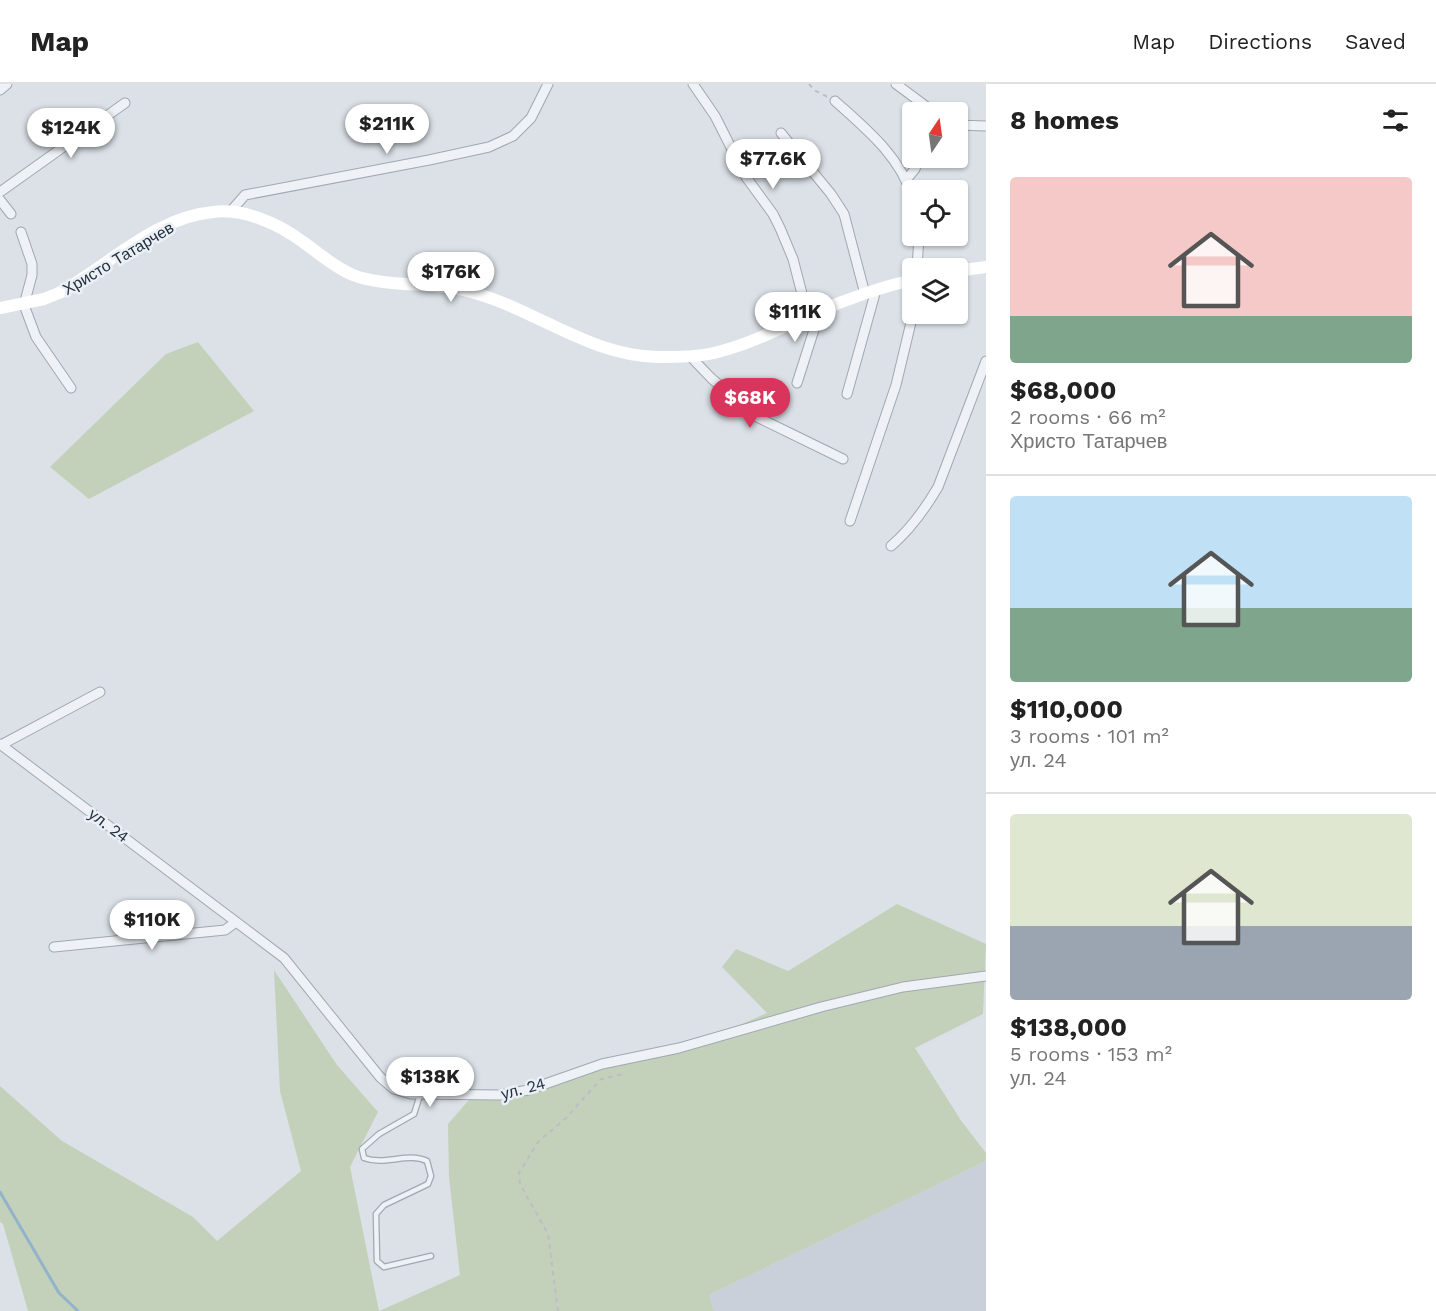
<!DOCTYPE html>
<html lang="en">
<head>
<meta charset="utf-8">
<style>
  :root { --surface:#fff; --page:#f6f6f6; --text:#222; --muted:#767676; --line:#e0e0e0; --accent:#d8345c }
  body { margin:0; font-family:"Work Sans",sans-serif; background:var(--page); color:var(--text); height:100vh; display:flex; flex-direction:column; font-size:22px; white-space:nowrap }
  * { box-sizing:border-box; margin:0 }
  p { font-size:20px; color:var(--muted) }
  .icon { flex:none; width:33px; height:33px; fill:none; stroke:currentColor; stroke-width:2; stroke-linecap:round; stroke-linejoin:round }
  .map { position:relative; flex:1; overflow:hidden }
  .sheet { display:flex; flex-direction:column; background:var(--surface); width:450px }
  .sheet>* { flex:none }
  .needle { width:39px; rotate:13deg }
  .tools { position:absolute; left:902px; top:18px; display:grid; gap:12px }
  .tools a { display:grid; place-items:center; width:66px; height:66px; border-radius:6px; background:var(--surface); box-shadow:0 2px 4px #0004; font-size:30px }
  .price { position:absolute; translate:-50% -51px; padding:0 14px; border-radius:21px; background:#fff; color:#222; font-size:20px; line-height:39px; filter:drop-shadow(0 2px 3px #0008) }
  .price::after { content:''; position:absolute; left:50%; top:36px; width:18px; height:14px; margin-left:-9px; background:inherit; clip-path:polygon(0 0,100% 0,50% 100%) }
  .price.active { background:var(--accent); color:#fff }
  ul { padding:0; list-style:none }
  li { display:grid; align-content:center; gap:12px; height:318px; padding:0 24px }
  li+li { border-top:2px solid var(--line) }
  li span { display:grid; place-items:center; height:186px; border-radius:6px; color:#555 }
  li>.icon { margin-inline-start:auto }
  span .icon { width:108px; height:108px; fill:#fffc; stroke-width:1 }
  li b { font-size:26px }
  h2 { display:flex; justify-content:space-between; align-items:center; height:72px; padding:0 24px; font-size:26px }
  header { display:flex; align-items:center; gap:36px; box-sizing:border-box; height:84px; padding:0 30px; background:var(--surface); border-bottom:2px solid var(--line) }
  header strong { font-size:28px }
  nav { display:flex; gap:33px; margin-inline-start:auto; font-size:21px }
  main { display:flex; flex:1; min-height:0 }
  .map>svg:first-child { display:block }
</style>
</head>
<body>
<header>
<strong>Map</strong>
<nav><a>Map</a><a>Directions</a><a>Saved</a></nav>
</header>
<main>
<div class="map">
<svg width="986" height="1227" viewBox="0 0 986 1227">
  <rect width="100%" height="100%" fill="#dbe1e7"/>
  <path fill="#c9d0d9" d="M986,1077v150h-272l-5,-16z"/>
  <path fill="#c3d1bb" d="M198,258l56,69 -165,88 -39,-32 116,-113z
    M897,820l89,40 -3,70 -68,34 47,74 24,31v8l-277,134 5,16h-686l-25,-87 -3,-2v-136l62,55 131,76 24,24 84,-70 -21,-80 -6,-121 63,95 41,47 -28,55 29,144 81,-36 -11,-98 -1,-53 27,-31 36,1 90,-31 105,-23 61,-27 -45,-46 14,-18 52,22z"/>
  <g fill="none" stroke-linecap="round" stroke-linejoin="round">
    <path stroke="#92b3ca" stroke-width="3" d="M0,1108l59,101 19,18"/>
    <defs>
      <path id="lane" d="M420,1011l-6,19 -35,20 -17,15 2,9c21,8 43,-6 63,3l4,15 -3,8 -44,21 -8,9 1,47 7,6 47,-11"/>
      <path id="street" d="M693,0l22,32 31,61 27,37 7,14 13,31 15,58
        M896,0l31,23 3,5
        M0,6l7,-6
        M835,17c30,27 66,56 77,96
        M957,41l29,1
        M781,49l50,61 13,20 21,80
        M906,96l9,-11 4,-11
        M0,108l125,-89
        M0,116l11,14
        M230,128l15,-17 184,-35 60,-13 24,-11 18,-18 17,-34
        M21,148l11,32v11l-8,30 12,32 35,51
        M917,184l2,-32
        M690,272l21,22 44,38 88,43
        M797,299l23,-72
        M847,310l29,-104
        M850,437l46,-136 17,-71
        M891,462c20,-17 34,-37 47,-59l48,-126
        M0,660l284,214 96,119 14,12 17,5 90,1 27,-5 74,-26 77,-16 142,-41 82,-20 83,-11
        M1,661l99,-53
        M54,863l171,-17 11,-8"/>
    </defs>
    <use href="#lane" stroke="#a0a8b1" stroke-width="7"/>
    <use href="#street" stroke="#a0a8b1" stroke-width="11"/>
    <path stroke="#b9bfc5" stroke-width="2" stroke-dasharray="4.5 4.5" stroke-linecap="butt" d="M809,0l5,6 14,7
      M558,1227l-10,-77 -28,-50 -1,-11 19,-31 27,-23 36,-40 23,-5"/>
    <use href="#lane" stroke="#eef1f5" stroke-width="4.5"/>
    <use href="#street" stroke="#eef1f5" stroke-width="9"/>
    <path stroke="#fff" stroke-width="12" d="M957,187l29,-4
      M0,224l44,-9 15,-6c49,-27 96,-76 154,-81 31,-4 66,12 90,30 17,12 31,25 50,33 30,12 80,7 114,16 66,16 121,65 191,66 19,0 41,0 60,-5 35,-9 69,-27 102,-41 30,-13 61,-24 92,-31"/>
  </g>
  <g text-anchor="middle" stroke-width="5" stroke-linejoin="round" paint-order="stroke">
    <g font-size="16" fill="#24303e" stroke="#eaf0f5">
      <text transform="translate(118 174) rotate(-31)" y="6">Христо Татарчев</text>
      <text transform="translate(109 741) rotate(37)" y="6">ул. 24</text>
      <text transform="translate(523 1004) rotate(-15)" y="6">ул. 24</text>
    </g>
  </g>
</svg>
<div class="tools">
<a><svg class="needle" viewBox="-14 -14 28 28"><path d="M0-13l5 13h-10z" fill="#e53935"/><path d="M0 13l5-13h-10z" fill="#767676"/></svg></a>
<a><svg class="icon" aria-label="locate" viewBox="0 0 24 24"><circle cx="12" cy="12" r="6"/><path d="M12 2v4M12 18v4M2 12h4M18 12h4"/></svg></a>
<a><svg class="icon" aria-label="layers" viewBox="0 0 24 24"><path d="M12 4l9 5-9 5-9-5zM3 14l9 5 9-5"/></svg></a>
</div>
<b class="price" style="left:387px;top:71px">$211K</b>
<b class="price" style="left:71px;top:75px">$124K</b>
<b class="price" style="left:773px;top:106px">$77.6K</b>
<b class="price" style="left:451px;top:219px">$176K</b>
<b class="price" style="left:795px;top:259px">$111K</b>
<b class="price active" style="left:750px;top:345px">$68K</b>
<b class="price" style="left:152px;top:867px">$110K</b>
<b class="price" style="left:430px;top:1024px">$138K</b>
</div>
<section class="sheet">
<h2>8 homes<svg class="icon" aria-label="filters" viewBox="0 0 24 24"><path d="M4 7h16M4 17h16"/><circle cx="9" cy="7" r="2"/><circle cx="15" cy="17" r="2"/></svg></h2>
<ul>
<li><span style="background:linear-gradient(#f6c9c9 75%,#7fa58c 0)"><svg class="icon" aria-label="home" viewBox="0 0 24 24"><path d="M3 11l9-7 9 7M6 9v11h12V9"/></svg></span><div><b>$68,000</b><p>2 rooms · 66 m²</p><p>Христо Татарчев</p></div></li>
<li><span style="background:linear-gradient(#bfe0f5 60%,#7fa58c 0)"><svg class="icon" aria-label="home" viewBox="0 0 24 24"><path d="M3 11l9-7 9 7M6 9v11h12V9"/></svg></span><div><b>$110,000</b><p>3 rooms · 101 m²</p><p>ул. 24</p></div></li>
<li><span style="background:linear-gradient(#dfe7d0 60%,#9aa5b1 0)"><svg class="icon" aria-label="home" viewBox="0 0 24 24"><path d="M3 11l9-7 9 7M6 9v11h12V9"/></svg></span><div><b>$138,000</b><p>5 rooms · 153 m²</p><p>ул. 24</p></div></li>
</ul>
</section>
</main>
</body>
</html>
